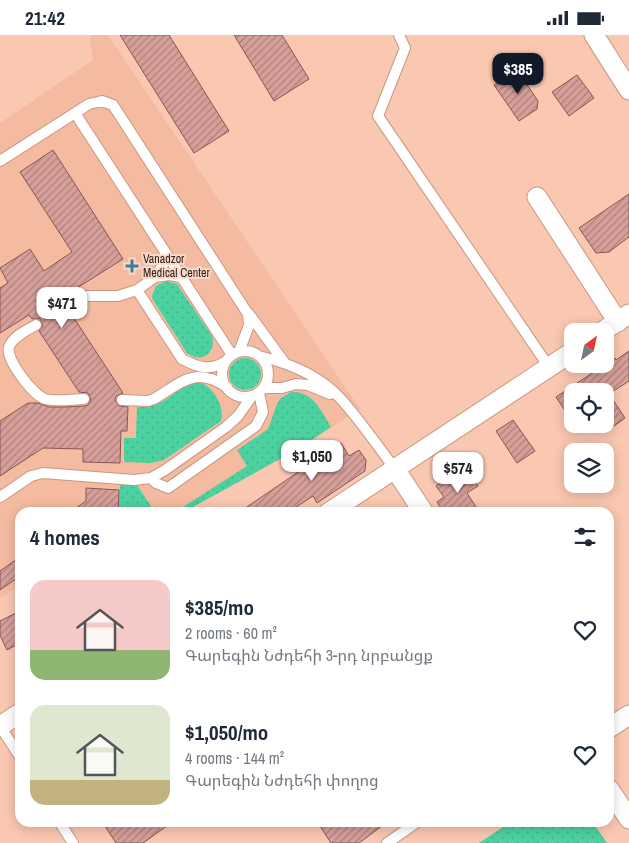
<!DOCTYPE html>
<html lang="en">
<head>
<meta charset="utf-8">
<style>
  :root { --surface:#fff; --page:#f6f6f7; --text:#1f2937; --muted:#747a83; --accent:#111827 }
  body { margin:0; font-family:"Archivo Narrow","Noto Sans Armenian",sans-serif; background:var(--page); color:var(--text); height:100vh; display:flex; flex-direction:column; font-size:19px; white-space:nowrap }
  * { box-sizing:border-box; margin:0 }
  p { font-size:16px; color:var(--muted) }
  .icon { flex:none; width:28px; height:28px; fill:none; stroke:currentColor; stroke-width:2; stroke-linecap:round; stroke-linejoin:round }
  .map { position:relative; flex:1; overflow:hidden }
  .side { position:absolute; left:15px; top:472px; width:599px; height:320px; display:flex; flex-direction:column; background:var(--surface); border-radius:15px; box-shadow:0 2px 12px #0003 }
  .side>* { flex:none }
  .needle { width:32px; rotate:33deg }
  .controls { position:absolute; left:564px; top:288px; display:grid; gap:10px }
  .controls a { display:grid; place-items:center; width:50px; height:50px; border-radius:10px; background:var(--surface); box-shadow:0 2px 12px #0003; font-size:25px }
  .price { position:absolute; translate:-50% -42px; padding:0 11px; border-radius:10px; background:#fff; color:#222; font-size:16px; line-height:32px; filter:drop-shadow(0 1px 2px #0008) }
  .price::after { content:''; position:absolute; left:50%; top:30px; width:15px; height:11px; margin-left:-8px; background:inherit; clip-path:polygon(0 0,100% 0,50% 100%) }
  .price.on { background:var(--accent); color:#fff }
  ul { padding:0; list-style:none }
  li { display:flex; align-items:center; gap:15px; height:125px; padding:0 15px }
  li span { display:grid; place-items:center; flex:none; width:140px; height:100px; border-radius:15px; color:#555 }
  li>.icon { margin-inline-start:auto }
  span .icon { width:60px; height:60px; fill:#fffc; stroke-width:1 }
  li b { font-size:21px }
  h2 { display:flex; justify-content:space-between; align-items:center; height:60px; padding:0 15px; font-size:21px }
  .status { display:flex; justify-content:space-between; align-items:center; height:35px; padding:0 25px; background:var(--surface); direction:ltr }
  .status svg { height:14px; fill:currentColor }
  .map>svg:first-child { display:block }
</style>
</head>
<body>
<div class="status"><b>21:42</b><svg viewBox="0 0 49 12"><path d="M0 12V9h3v3zM5 12V6h3v6zM10 12V3h3v9zM15 12V0h3v12zM26 1h20v11H26zM47 4h2v5h-2z"/></svg></div>
<div class="map">
<svg width="629" height="808" viewBox="0 0 629 808">
  <defs>
    <pattern id="grass-dots" width="8" height="8" patternUnits="userSpaceOnUse" patternTransform="scale(1.25)"><rect width="8" height="8" fill="#4cd2a0"/><path d="M2 2h.1M6 6h.1" fill="none" stroke="#43b489" stroke-width="1.8" stroke-linecap="round"/></pattern>
    <pattern id="building-hatch" width="6" height="6" patternUnits="userSpaceOnUse" patternTransform="scale(1.25)"><rect width="6" height="6" fill="#d69f9a"/><path d="M-1 1l2-2M0 6l6-6M5 7l2-2" fill="none" stroke="#ae817d"/></pattern>
  </defs>
  <rect width="100%" height="100%" fill="#fac7b1"/>
  <path fill="#f5bba1" d="M93,0h15l252,374 -62,40 -114,63 -164,1v73l-20,12v-475l93,-63 -3,-22z"/>
  <path fill="url(#grass-dots)" d="M166,246l11,3 35,52c5,17 -11,28 -25,17l-34,-53 -1,-5 4,-9z
    M229 339a16 16 0 1 1 32 0a16 16 0 1 1-32 0Z
    M199,347c15,5 26,25 22,39l-57,39 -13,3 -27,-1v-24h12l1,-31c32,1 37,-21 62,-25z
    M291,357c22,-1 30,18 40,35l-33,22 -114,63h-9l72,-46 -10,-16 31,-21 9,-25 3,-5z
    M120,449l17,1 18,27 -37,1z
    M509,788h84l14,20h-128z"/>
  <path fill="url(#building-hatch)" stroke="#875652" d="M120,0h49l60,96 -35,22z
    M234,0h48l27,44 -35,22z
    M517,35l21,31 -1,8 -18,12 -25,-36z
    M577,40l17,23 -25,18 -17,-24z
    M53,115l70,109 -62,39 1,2 -3,6 4,6h7l53,81 -7,3 -1,4 4,6 9,1 -1,24h-6l-1,32 -37,-1v-13l-40,-1 -43,28v-55l28,-18h10l11,4h16l20,-1 3,-1 3,-6 -3,-6 -9,-1 -40,-61 4,-5 -3,-7 -4,-1 -4,1 -3,-4 -29,18v-45l8,-5 -8,-15 30,-19 14,22 28,-19 -52,-80z
    M629,159v43l-20,15 -13,1 -17,-25z
    M629,316v30l-20,13 16,24 -15,11 -5,-8v-30h-33v30l-16,-24 59,-39 1,2z
    M513,385l22,31 -18,12 -21,-32z
    M341,408l8,13 10,-6 7,10 -1,11 -48,32 -4,-7 -26,17h-49z
    M465,432l13,19 -11,7 13,20h-36l-7,-11 7,-5 -8,-11z
    M86,453l33,2 -1,23h-49l17,-12z
    M20,522v19l-20,14v-19z
    M20,576v32l-13,7 -7,-15v-14z
    M103,788h68l-28,20h-27z
    M318,788h68l-27,20h-28z"/>
  <g fill="none" stroke-linecap="round" stroke-linejoin="round">
    <defs>
      <path id="lane" d="M399,0l6,13 -27,68 171,251
        M75,78l157,242
        M0,126l89,-57 13,-3 11,4 135,209 1,11 -10,27
        M155,242l8,-12 2,-13
        M137,255l45,69c15,8 29,13 44,2
        M66,271l14,-10h38l19,-6 18,-13 14,-2 12,2
        M249,279l35,48
        M36,290c-9,5 -24,12 -27,22 -4,12 24,48 36,52 12,3 27,0 39,0
        M222 339a23 23 0 1 1 46 0a23 23 0 1 1-46 0Z
        M259,321c30,7 60,19 81,42 20,22 37,47 55,71
        M264,353h18l14,-4 12,1 22,9
        M122,365l26,1 6,-2c28,-17 41,-33 73,-12
        M151,443l5,5 12,5 88,-62 7,-14 -4,-19
        M0,462l31,-21 12,-3 91,7 17,-2 14,-8 61,-43 12,-11 14,-20
        M0,691l20,31
        M60,788l13,20
        M387,808l29,-20"/>
      <path id="street" d="M594,0l35,55
        M537,162l81,125
        M603,296l26,-17
        M395,434l29,44
        M328,478l244,-161
        M0,691l20,-13
        M609,693l20,-13
        M609,754l20,30"/>
    </defs>
    <use href="#lane" stroke="#c89782" stroke-width="12"/>
    <use href="#street" stroke="#c89782" stroke-width="21"/>
    <use href="#lane" stroke="#fff" stroke-width="10"/>
    <use href="#street" stroke="#fff" stroke-width="19"/>
  </g>
  <path fill="#407d94" stroke="#f9d9cc" stroke-width="2" d="M129.5 223.5h5v5h5v5h-5v5h-5v-5h-5v-5h5z"/>
  <g text-anchor="middle" stroke-width="4" stroke-linejoin="round" paint-order="stroke">
    <g font-size="12" fill="#311e16" stroke="#f9d9cc" text-anchor="start">
      <text x="143" y="228">Vanadzor<tspan x="143" dy="14">Medical Center</tspan></text>
    </g>
  </g>
</svg>
<div class="controls">
<a><svg class="needle" viewBox="-14 -14 28 28"><path d="M0-13l5 13h-10z" fill="#e53935"/><path d="M0 13l5-13h-10z" fill="#747a83"/></svg></a>
<a><svg class="icon" aria-label="locate" viewBox="0 0 24 24"><circle cx="12" cy="12" r="6"/><path d="M12 2v4M12 18v4M2 12h4M18 12h4"/></svg></a>
<a><svg class="icon" aria-label="layers" viewBox="0 0 24 24"><path d="M12 4l9 5-9 5-9-5zM3 14l9 5 9-5"/></svg></a>
</div>
<b class="price on" style="left:518px;top:60px">$385</b>
<b class="price" style="left:62px;top:294px">$471</b>
<b class="price" style="left:312px;top:447px">$1,050</b>
<b class="price" style="left:458px;top:459px">$574</b>
<section class="side">
<h2>4 homes<svg class="icon" aria-label="filters" viewBox="0 0 24 24"><path d="M4 7h16M4 17h16"/><circle cx="9" cy="7" r="2"/><circle cx="15" cy="17" r="2"/></svg></h2>
<ul>
<li><span style="background:linear-gradient(#f6c9c9 70%,#8fb573 0)"><svg class="icon" aria-label="home" viewBox="0 0 24 24"><path d="M3 11l9-7 9 7M6 9v11h12V9"/></svg></span><div><b>$385/mo</b><p>2 rooms · 60 m²</p><p>Գարեգին Նժդեհի 3-րդ նրբանցք</p></div><svg class="icon" aria-label="heart" viewBox="0 0 24 24"><path d="M12 20l-8-8c-3-5 5-10 8-4 3-6 11-1 8 4z"/></svg></li>
<li><span style="background:linear-gradient(#dfe7d0 75%,#c2b280 0)"><svg class="icon" aria-label="home" viewBox="0 0 24 24"><path d="M3 11l9-7 9 7M6 9v11h12V9"/></svg></span><div><b>$1,050/mo</b><p>4 rooms · 144 m²</p><p>Գարեգին Նժդեհի փողոց</p></div><svg class="icon" aria-label="heart" viewBox="0 0 24 24"><path d="M12 20l-8-8c-3-5 5-10 8-4 3-6 11-1 8 4z"/></svg></li>
</ul>
</section>
</div>
</body>
</html>
